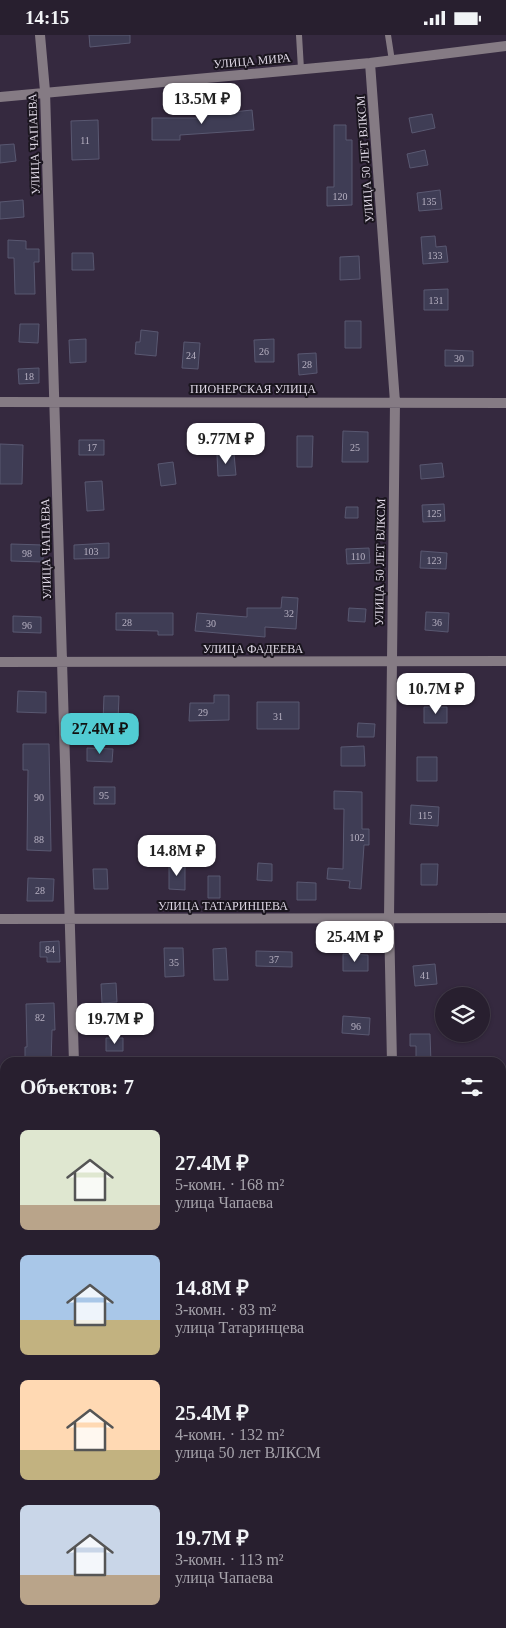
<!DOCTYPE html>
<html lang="ru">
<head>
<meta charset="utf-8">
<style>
  :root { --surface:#281f2f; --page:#302737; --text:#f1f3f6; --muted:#a5a2aa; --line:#443d4b; --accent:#51ccd3 }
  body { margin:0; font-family:"Times New Roman",serif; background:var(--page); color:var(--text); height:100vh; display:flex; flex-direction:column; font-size:19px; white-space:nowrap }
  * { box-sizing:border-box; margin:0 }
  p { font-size:16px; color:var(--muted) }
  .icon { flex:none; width:28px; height:28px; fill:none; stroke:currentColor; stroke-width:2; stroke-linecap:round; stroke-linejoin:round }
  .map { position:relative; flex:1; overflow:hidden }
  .drawer { position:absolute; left:0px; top:1022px; width:506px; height:571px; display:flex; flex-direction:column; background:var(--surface); border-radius:15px 15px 0 0; box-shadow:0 1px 4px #0004,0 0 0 1px var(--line) }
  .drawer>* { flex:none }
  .tools { position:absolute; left:435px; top:952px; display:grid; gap:10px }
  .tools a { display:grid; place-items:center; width:55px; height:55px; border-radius:50%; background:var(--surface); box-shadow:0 1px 4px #0004,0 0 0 1px var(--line); font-size:25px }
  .price { position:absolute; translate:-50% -42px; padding:0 11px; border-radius:10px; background:#fff; color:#222; font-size:16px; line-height:32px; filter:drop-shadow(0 1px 2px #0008) }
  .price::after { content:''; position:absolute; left:50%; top:30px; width:15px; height:11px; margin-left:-8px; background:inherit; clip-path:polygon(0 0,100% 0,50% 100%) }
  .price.current { background:var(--accent); color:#111 }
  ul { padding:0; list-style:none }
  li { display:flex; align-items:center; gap:15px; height:125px; padding:0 20px }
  li span { display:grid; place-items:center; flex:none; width:140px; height:100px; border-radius:8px; color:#555 }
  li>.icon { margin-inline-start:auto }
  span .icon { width:60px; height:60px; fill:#fffc; stroke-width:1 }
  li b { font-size:21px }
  h2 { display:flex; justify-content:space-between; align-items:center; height:60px; padding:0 20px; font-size:21px }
  .status { display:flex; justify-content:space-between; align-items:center; height:35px; padding:0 25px; background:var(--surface); direction:ltr }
  .status svg { height:14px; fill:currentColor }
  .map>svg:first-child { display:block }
</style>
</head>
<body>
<div class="status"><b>14:15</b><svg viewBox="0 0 49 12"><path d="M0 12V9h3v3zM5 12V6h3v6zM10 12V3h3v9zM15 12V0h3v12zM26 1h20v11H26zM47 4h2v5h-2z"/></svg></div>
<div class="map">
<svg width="506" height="1593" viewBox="0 0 506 1593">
  <rect width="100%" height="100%" fill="#35293f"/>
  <path fill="#3f3d55" stroke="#595871" d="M89,0h41v8l-40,4z
    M252,75l2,20 -74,5v5h-28v-22h53l-1,-3z
    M432,79l3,14 -23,5 -3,-15z
    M98,85l1,39 -27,1 -1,-39z
    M334,90h12v15h6v65l-25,1v-19h7z
    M14,109l2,17 -16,2v-18z
    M425,115l3,15 -18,3 -3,-14z
    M440,155l2,19 -23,2 -2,-18z
    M23,165l1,17 -24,2v-17z
    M435,201l1,11 10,-1 2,16 -25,2 -2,-27z
    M8,205l18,1v8h13v13h-5l1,32h-20l-1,-36h-6z
    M72,218h21l1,17h-22z
    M359,221l1,23 -20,1v-23z
    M448,254v21h-24v-20z
    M345,286h16v27h-16z
    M20,289h19l-1,19 -19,-1z
    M141,295l17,2 -2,24 -21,-2 1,-12h4z
    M86,304v23l-16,1 -1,-23z
    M274,304v23h-19l-1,-22z
    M184,307l16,1 -2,26 -16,-1z
    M445,315l28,1v15h-28z
    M316,318l1,20 -18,2 -1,-21z
    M39,333v15l-20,1 -1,-15z
    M343,396l25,1v30h-26z
    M297,401h16l-1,31h-15z
    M79,405h25v15h-25z
    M0,409l23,1 -1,39h-22z
    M234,419l2,21 -18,1 -1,-21z
    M173,427l3,22 -15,2 -3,-22z
    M442,428l2,14 -23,2 -1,-14z
    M102,446l2,29 -17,1 -2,-29z
    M444,469l1,17 -22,1 -1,-17z
    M346,472h12v11h-13z
    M109,508v15l-35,1v-14z
    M11,509l32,1v17l-32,-1z
    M369,513l1,15 -23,1 -1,-15z
    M421,516l26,2 -1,16 -26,-1z
    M282,562l16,1 -2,31 -31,-2v10l-70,-6 2,-18 50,4v-9h34z
    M349,573l17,1 -1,13 -17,-1z
    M426,577l23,1 -1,19 -23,-2z
    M116,578h57v22h-15v-4l-42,-1z
    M13,581l28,1v16l-28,-1z
    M18,656l28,1v21l-29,-1z
    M214,660h15v25l-40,1 1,-18h24z
    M104,661h15l-1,25h-15z
    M257,667h42v27h-42z
    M424,672h23v16h-23z
    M358,688l17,1 -1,13h-17z
    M23,709h26l2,107 -24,-1 1,-80h-5z
    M364,711l1,20h-24v-19z
    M87,713l26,1 -1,13 -25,-1z
    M417,722h20v24h-20z
    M94,752h21v17h-21z
    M334,756l28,1v37h7v16h-5l-3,44 -12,-1 1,-7 -23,-2 1,-11 15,1 1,-60h-10z
    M411,770l28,2 -1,19 -28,-2z
    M258,828l14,1v17l-15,-1z
    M169,829h16v26l-16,-1z
    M421,829h17l-1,21h-16z
    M93,834h14l1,20h-14z
    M208,841h12v22h-12z
    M28,843l26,1 -1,22h-26z
    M297,847l19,1v17h-19z
    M59,906l1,21h-13v-5h-7v-15z
    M164,913h19l1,28 -19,1z
    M226,913l2,32h-14l-1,-31z
    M256,916l36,1v15l-36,-1z
    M343,919l25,1v16h-25z
    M435,929l2,20 -22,2 -2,-20z
    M116,948l1,19 -15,1 -1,-19z
    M54,968l1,27h-3l-1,33h-26v-16h2l-1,-43z
    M343,981l27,2 -1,17 -27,-2z
    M410,999h20l1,29h-15v-17h-6z
    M106,1003h17v13h-17z"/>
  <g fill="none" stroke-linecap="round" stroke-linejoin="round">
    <path stroke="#857b84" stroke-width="6" d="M299,0l2,34
      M388,0l4,26"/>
    <path stroke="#857b84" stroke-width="10" d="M40,0l5,56 29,972
      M370,28l25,339 -6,516 3,145
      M0,62l370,-34 136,-17
      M0,367l506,1
      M0,627l506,-1
      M0,884l506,-1
      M501,1136h5
      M0,1138h5
      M501,1399h5
      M0,1401h5
      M79,1589v4
      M388,1589v4"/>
  </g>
  <g text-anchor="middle" stroke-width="4" stroke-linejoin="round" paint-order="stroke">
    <g font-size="10" fill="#b7b1c2">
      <text x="85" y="109">11</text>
      <text x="340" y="165">120</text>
      <text x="429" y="170">135</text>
      <text x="435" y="224">133</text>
      <text x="436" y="269">131</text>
      <text x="264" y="320">26</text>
      <text x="191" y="324">24</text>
      <text x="459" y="327">30</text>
      <text x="307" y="333">28</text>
      <text x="29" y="345">18</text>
      <text x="92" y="416">17</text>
      <text x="355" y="416">25</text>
      <text x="434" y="482">125</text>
      <text x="91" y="520">103</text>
      <text x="27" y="522">98</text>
      <text x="358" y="525">110</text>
      <text x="434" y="529">123</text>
      <text x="289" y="582">32</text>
      <text x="127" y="591">28</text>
      <text x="437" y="591">36</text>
      <text x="211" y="592">30</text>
      <text x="27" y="594">96</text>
      <text x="203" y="681">29</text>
      <text x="278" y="685">31</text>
      <text x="104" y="764">95</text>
      <text x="39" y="766">90</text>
      <text x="425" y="784">115</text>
      <text x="357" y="806">102</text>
      <text x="39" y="808">88</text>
      <text x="40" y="859">28</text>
      <text x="50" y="918">84</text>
      <text x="274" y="928">37</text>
      <text x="174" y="931">35</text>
      <text x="425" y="944">41</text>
      <text x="40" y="986">82</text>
      <text x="356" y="995">96</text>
    </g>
    <g font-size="12" fill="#dfd8e6" stroke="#1a151e">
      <text transform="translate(252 26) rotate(-5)" y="4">УЛИЦА МИРА</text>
      <text transform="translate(34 109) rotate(-92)" y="4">УЛИЦА ЧАПАЕВА</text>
      <text transform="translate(365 124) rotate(-94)" y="4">УЛИЦА 50 ЛЕТ ВЛКСМ</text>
      <text x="253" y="358">ПИОНЕРСКАЯ УЛИЦА</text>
      <text transform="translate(46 514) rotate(-91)" y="4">УЛИЦА ЧАПАЕВА</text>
      <text transform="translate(380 527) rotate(-89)" y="4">УЛИЦА 50 ЛЕТ ВЛКСМ</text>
      <text x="253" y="618">УЛИЦА ФАДЕЕВА</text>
      <text x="223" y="875">УЛИЦА ТАТАРИНЦЕВА</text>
    </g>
  </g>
</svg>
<div class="tools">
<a><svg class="icon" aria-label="layers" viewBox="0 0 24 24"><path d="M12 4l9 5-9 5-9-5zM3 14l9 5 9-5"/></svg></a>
</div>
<b class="price" style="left:202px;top:90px">13.5M ₽</b>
<b class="price" style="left:226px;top:430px">9.77M ₽</b>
<b class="price" style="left:436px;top:680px">10.7M ₽</b>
<b class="price current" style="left:100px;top:720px">27.4M ₽</b>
<b class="price" style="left:177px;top:842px">14.8M ₽</b>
<b class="price" style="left:355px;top:928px">25.4M ₽</b>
<b class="price" style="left:115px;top:1010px">19.7M ₽</b>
<section class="drawer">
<h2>Объектов: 7<svg class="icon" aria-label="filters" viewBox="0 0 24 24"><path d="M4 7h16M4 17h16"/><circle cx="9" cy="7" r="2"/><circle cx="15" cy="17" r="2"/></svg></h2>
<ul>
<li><span style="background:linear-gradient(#dfe7d0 75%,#b9a48a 0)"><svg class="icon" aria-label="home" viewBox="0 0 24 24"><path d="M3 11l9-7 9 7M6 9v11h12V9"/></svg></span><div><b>27.4M ₽</b><p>5-комн. · 168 m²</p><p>улица Чапаева</p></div></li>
<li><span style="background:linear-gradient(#a9c7e8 65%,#c2b280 0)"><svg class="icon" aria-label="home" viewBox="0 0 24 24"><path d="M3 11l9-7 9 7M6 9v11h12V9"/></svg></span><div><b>14.8M ₽</b><p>3-комн. · 83 m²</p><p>улица Татаринцева</p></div></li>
<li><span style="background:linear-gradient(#ffd9b3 70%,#c2b280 0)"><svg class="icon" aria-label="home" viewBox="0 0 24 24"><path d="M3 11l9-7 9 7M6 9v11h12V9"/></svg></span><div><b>25.4M ₽</b><p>4-комн. · 132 m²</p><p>улица 50 лет ВЛКСМ</p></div></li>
<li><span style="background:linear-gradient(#c9d6e8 70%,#b9a48a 0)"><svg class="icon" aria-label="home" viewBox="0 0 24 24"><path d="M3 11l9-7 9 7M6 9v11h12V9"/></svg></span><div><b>19.7M ₽</b><p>3-комн. · 113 m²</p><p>улица Чапаева</p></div></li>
</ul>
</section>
</div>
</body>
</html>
